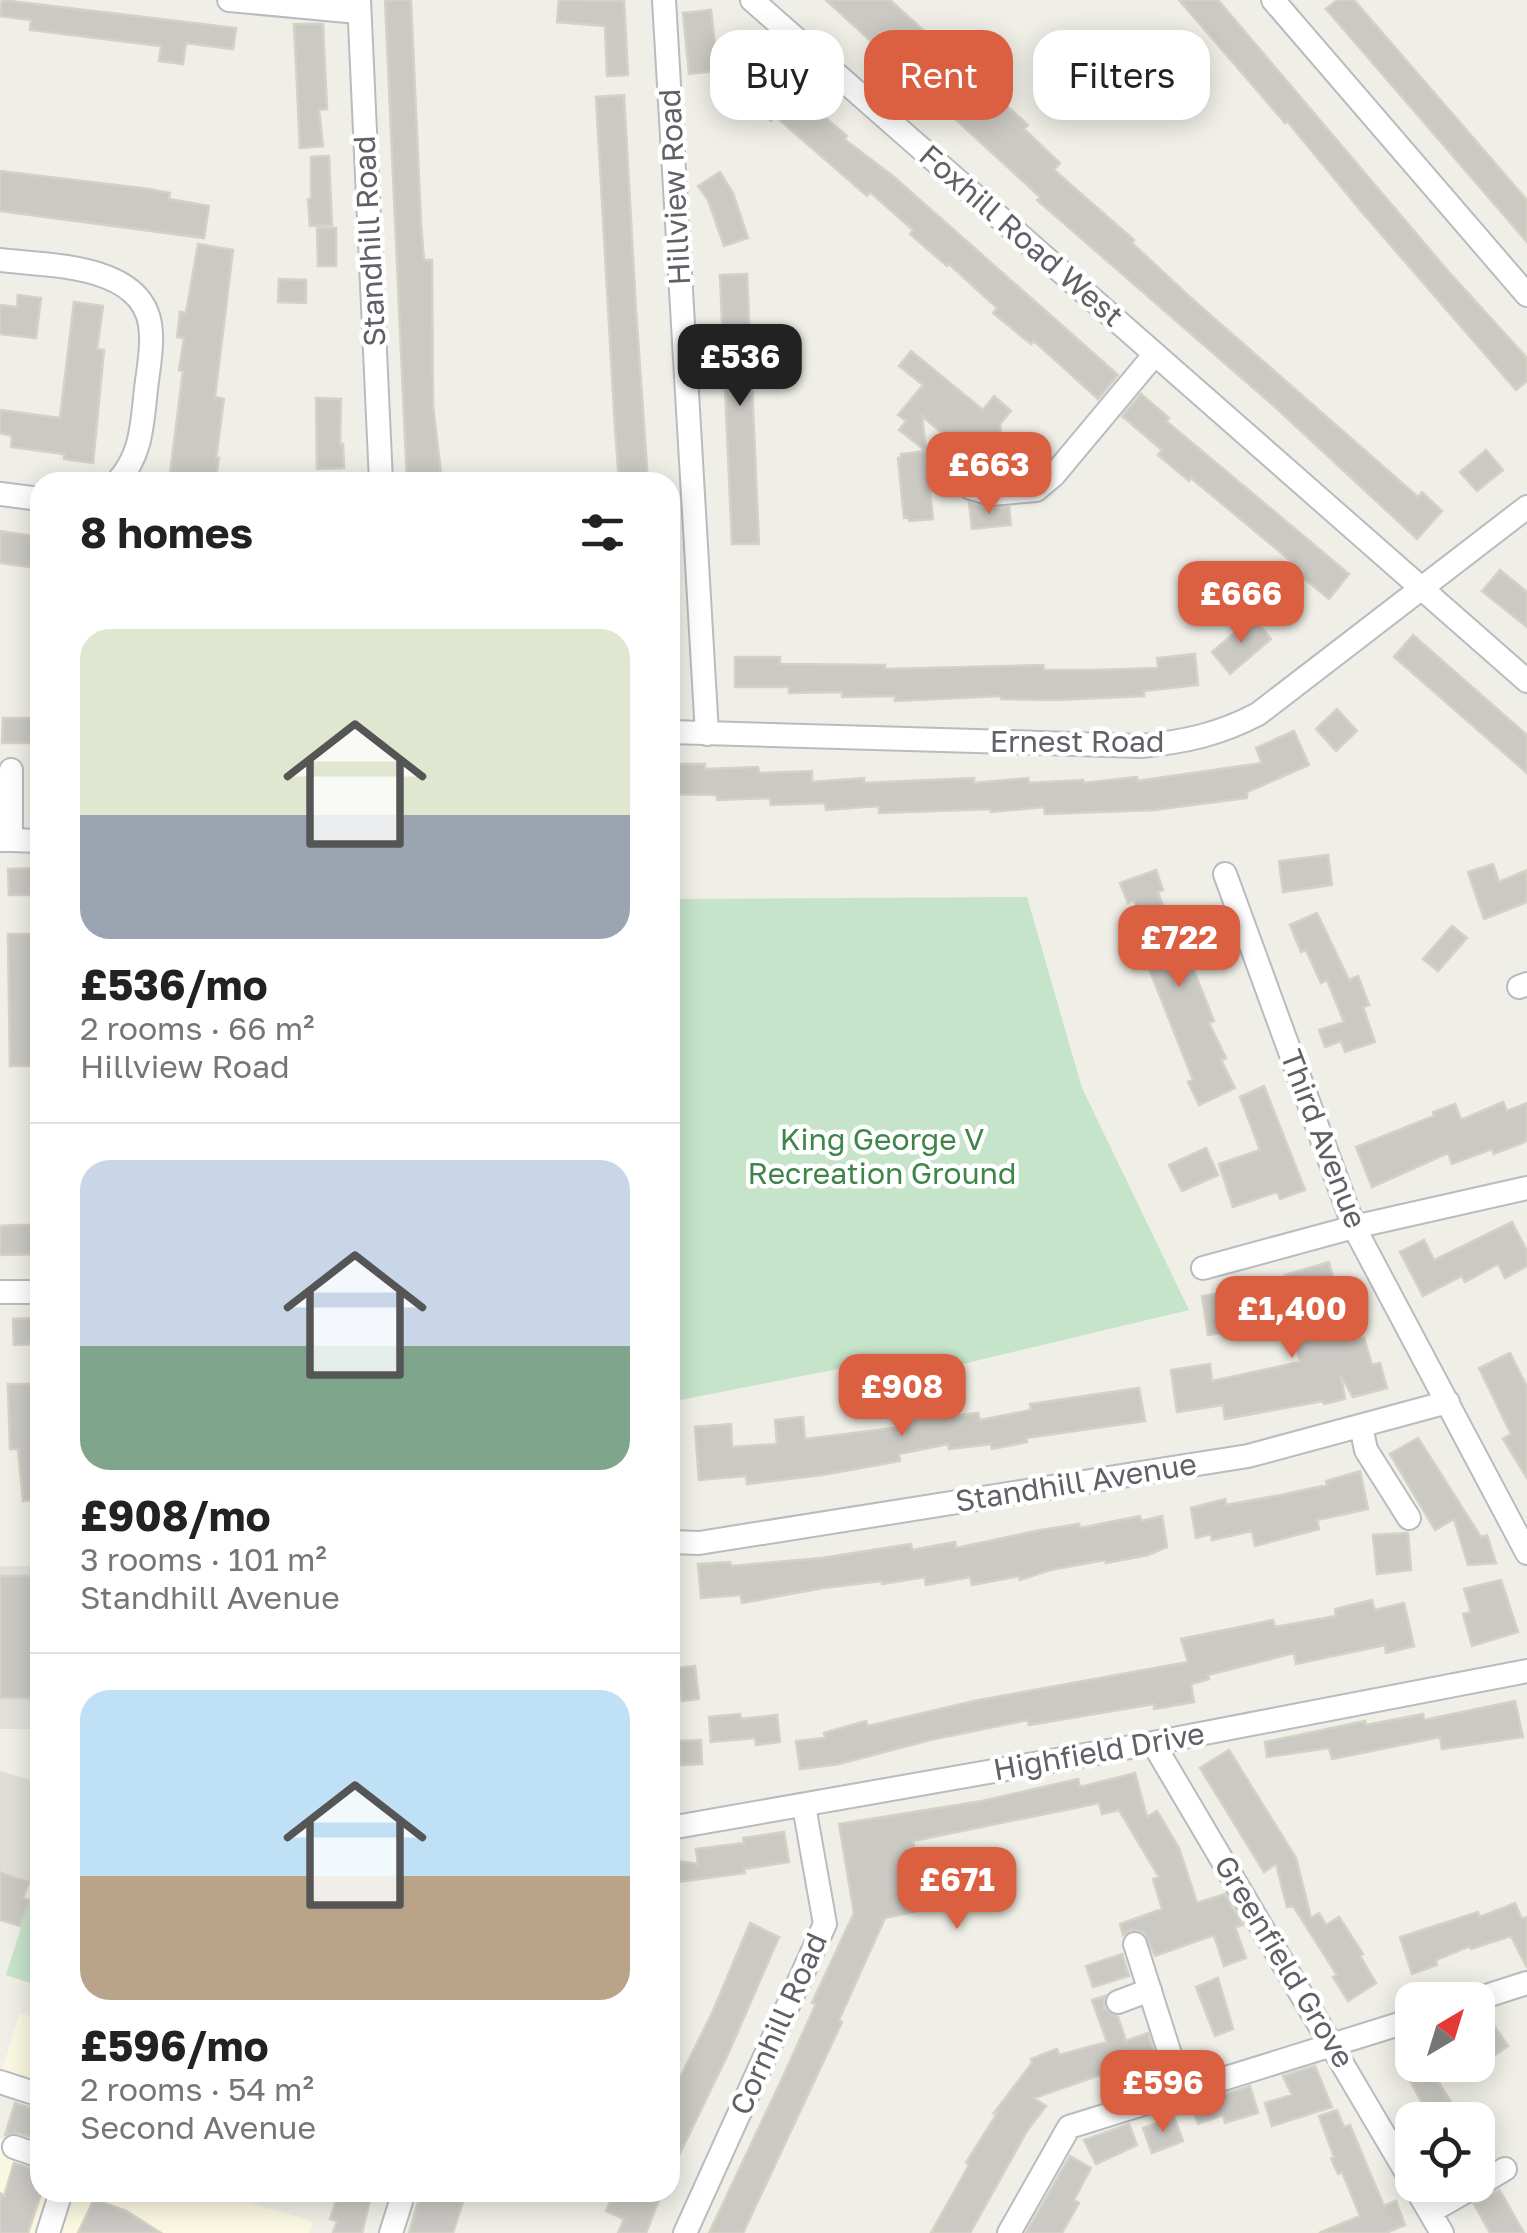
<!DOCTYPE html>
<html lang="en">
<head>
<meta charset="utf-8">
<style>
  :root { --surface:#fff; --page:#f6f6f6; --text:#222; --muted:#767676; --line:#e0e0e0; --accent:#db6042 }
  body { margin:0; font-family:"Golos Text",sans-serif; background:var(--page); color:var(--text); height:100vh; display:flex; flex-direction:column; font-size:38px; white-space:nowrap }
  * { box-sizing:border-box; margin:0 }
  p { font-size:32px; color:var(--muted) }
  .icon { flex:none; width:55px; height:55px; fill:none; stroke:currentColor; stroke-width:2; stroke-linecap:round; stroke-linejoin:round }
  .map { position:relative; flex:1; overflow:hidden }
  .details { position:absolute; left:30px; top:472px; width:650px; height:1730px; display:flex; flex-direction:column; background:var(--surface); border-radius:30px; box-shadow:0 5px 25px #0003 }
  .details>* { flex:none }
  .banner { position:absolute; left:710px; top:30px; width:665px; height:90px; display:flex; gap:20px }
  .needle { width:65px; rotate:38deg }
  .fabs { position:absolute; left:1395px; top:1982px; display:grid; gap:20px }
  .fabs a { display:grid; place-items:center; width:100px; height:100px; border-radius:20px; background:var(--surface); box-shadow:0 5px 25px #0003; font-size:50px }
  .price { position:absolute; translate:-50% -85px; padding:0 22px; border-radius:20px; background:var(--accent); color:#fff; font-size:32px; line-height:65px; filter:drop-shadow(0 2px 5px #0008) }
  .price::after { content:''; position:absolute; left:50%; top:60px; width:30px; height:22px; margin-left:-15px; background:inherit; clip-path:polygon(0 0,100% 0,50% 100%) }
  .price.current { background:#222; color:#fff }
  ul { padding:0; list-style:none }
  li { display:grid; align-content:center; gap:20px; height:530px; padding:0 50px }
  li+li { border-top:2px solid var(--line) }
  li span { display:grid; place-items:center; height:310px; border-radius:30px; color:#555 }
  li>.icon { margin-inline-start:auto }
  span .icon { width:180px; height:180px; fill:#fffc; stroke-width:1 }
  li b { font-size:42px }
  h2 { display:flex; justify-content:space-between; align-items:center; height:120px; padding:0 50px; font-size:42px }
  .tag { padding:0 35px; border-radius:30px; background:var(--surface); box-shadow:0 5px 25px #0003; font-size:35px; line-height:90px }
  .tag.current { background:var(--accent); color:#fff }
  .map>svg:first-child { display:block }
</style>
</head>
<body>
<div class="map">
<svg width="1527" height="2233" viewBox="0 0 1527 2233">
  <rect width="100%" height="100%" fill="#efefe7"/>
  <path fill="#fbf8e1" d="M20,2013l20,6v61l-38,-11z
    M0,2138l40,14v40l180,1 93,29 -4,11h-309z"/>
  <path fill="#e1e0db" d="M0,1566h40v163h-40z"/>
  <path fill="#dfded6" d="M0,1771l40,12v203l-34,-11 29,-92 -35,-13z"/>
  <path fill="#c6e4ca" d="M1027,897l55,191 107,222 -314,75 -27,-18 -178,35v-503z
    M40,1870v116l-34,-11z"/>
  <path fill="#cbc9c4" stroke="#d4d1c6" stroke-width="2.5" d="M2,0l234,28 -3,21 -47,-6 -3,21 -24,-3 2,-15 -131,-16 1,-10 -31,-4z
    M385,0h26l10,224 3,36h8l1,146 9,76h-35z
    M559,0l65,1 4,74 -21,1 -2,-50 -48,-4z
    M826,0h64l138,125 -4,4 36,34 -6,7 80,70 -2,3 59,55 227,199 4,-5 20,19 -25,28 -143,-133 -237,-206 3,-3z
    M1179,0h39l230,271 79,87v23l-11,9 -155,-179 -74,-90 -2,2z
    M1337,0h17l173,200v42l-201,-233z
    M711,10l7,61 -29,3 -6,-61z
    M294,24h29l4,85 -8,1 4,36 -23,2z
    M752,54l95,82 -3,3 49,37 225,199 -20,24 -64,-58 -3,3 -38,-31 4,-5 -48,-44 -2,2 -37,-32 3,-4 -43,-38 -3,4 -92,-80 -4,5 -44,-39z
    M624,95l12,215 12,172h-29l-4,-54 -19,-331z
    M329,156l3,69 -22,1 -2,-27 3,-1v-41z
    M0,171l149,18 21,4 -1,6 40,7 -5,32 -204,-27z
    M720,172l13,21 15,45 -24,8 -16,-46 -10,-14z
    M317,228h19v38h-18z
    M198,244l35,6 -18,147 9,2 -8,59h3l-4,24h-46l14,-111 -4,-1 5,-32 -7,-1 3,-25 6,1z
    M747,274l12,270h-27l-12,-269z
    M279,279l27,1v23l-28,-1z
    M18,295l23,3 -5,40 -36,-4v-29l17,2z
    M74,302l29,4 -6,43 7,1 -11,113 -29,-4v-5l-53,-7 1,-11 -12,-3v-23l60,8z
    M911,351l72,59 11,-14 17,15 -11,13 6,54 -23,-17 -4,4 -57,-49 4,35 -27,-21 7,-9 -8,-6 25,-30 -24,-19z
    M1141,394l28,24 -3,3 183,153 -20,25 -29,-24 3,-4 -112,-93 -2,3 -31,-26 4,-5 -40,-34z
    M316,398l25,1 -1,45h3l1,24 -27,1z
    M1486,450l17,20 -26,21 -17,-19z
    M926,451l7,68 -24,2 -1,-4 -4,1 -6,-60h3v-4z
    M969,503l18,5 22,-1 2,18 -39,4z
    M0,531l40,6 -3,31 -37,-5z
    M1500,570l27,22v35l-45,-36z
    M1253,617l18,22 -41,35 -18,-22z
    M1413,635l114,100v38l-133,-116z
    M1195,654l3,31 -54,6v5l-90,4 -53,-1v-3l-106,5v-5l-53,1v-5l-53,1v-6h-54v-30h45v7l105,1v4l158,-4 1,5h52l62,-2 -1,-10z
    M1337,709l20,22 -21,20 -20,-22z
    M3,718h35v25h-36z
    M1294,731l15,34 -62,27v6l-93,12 -109,4 -1,-7 -53,5v-3l-112,4v-7l-53,4 -1,-7 -54,2 -1,-7 -53,2v-5l-47,-1v-30h35v5l53,-2 1,6 53,-2v11l52,-4v5l110,-5v5l54,-5 1,5 54,-3 1,3 53,-6v4l125,-18 -6,-15z
    M1328,855l4,30 -49,7 -4,-31z
    M1493,864l6,18 28,-12v32l-43,17 -16,-47z
    M40,868v27h-31l-1,-26z
    M1156,870l7,20 -5,2 13,36 4,-1 13,29 26,65 -5,2 17,35 -5,2 14,28 -36,17 -11,-23 5,-2 -54,-137 8,-4 -13,-39 -6,3 -8,-20z
    M1317,913l32,67 9,-4 11,29 -6,2 12,35 -30,10 -4,-11 -16,6 -6,-17 25,-8 -17,-42 -6,3 -15,-33 -5,2 -11,-27z
    M1452,926l15,12 -29,33 -15,-12z
    M8,934h32v132h-30z
    M1264,1086l41,104 -25,9 -3,-7 -44,15 -14,-43 41,-14 -20,-53z
    M1503,1102l4,9 20,-8v38l-33,13 -2,-5 -40,15 -4,-11 -76,34 -16,-40 78,-31 -1,-4 22,-8 6,16z
    M1206,1148l12,27 -36,16 -13,-26z
    M1512,1222l15,29v15l-22,12 -7,-14 -33,18 -3,-6 -39,20 -23,-44 24,-12 10,20z
    M13,1225h27v29l-40,1v-29z
    M1329,1262l20,80 15,-4 8,27 8,-2 7,25 -34,9 -12,-21 4,23 -21,5 -1,-3 -98,18 -2,-14 -46,7 -6,-42 39,-6 2,17 88,-19 -12,-53 7,-1 -10,-33z
    M1229,1292l6,39 -27,4 -6,-39z
    M40,1318v26l-26,1 -1,-26z
    M1510,1353l17,34v91l-24,-39 8,-5 -32,-66z
    M8,1384h29l3,115 -17,2 -5,-52h-8z
    M1139,1388l6,33 -119,17 1,4 -35,7 -1,-5 -42,5 -1,-5 -49,10 1,7 -78,14 -75,9 -1,-8 -47,4 -4,-53 36,-3 1,23 45,-3 -2,-24 28,-3 2,22 97,-12 -1,-5 37,-7 1,3 39,-5 2,7 51,-10 -1,-6z
    M1418,1438l63,99 6,-2 9,28 -28,2 -14,-46 -19,11 -45,-76z
    M1360,1471l8,38 -51,11 2,9 -64,17 -3,-15 -40,9 -1,-6 -15,4 -5,-30 34,-9 1,6 55,-10 46,-10 -1,-4z
    M1140,1516l1,5 21,-5 5,31 -19,8 -42,8 -1,-3 -55,10 -30,10 -1,-4 -47,9 -2,-8 -44,8 -1,-8 -43,7v-3l-59,7 -81,15 -1,-8 -40,3 -3,-34 32,-2 1,4 91,-8 89,-14 1,6 43,-8 1,6 85,-18 38,-6 1,4z
    M1408,1533l3,37 -34,4 -4,-39z
    M0,1576h40v122h-40z
    M1501,1580l17,52 -46,14 -9,-32 8,-2 -7,-23z
    M1372,1600l3,10 29,-7 10,43 -28,7 -1,-8 -89,19 -2,-11 -86,22 1,4 -18,5 3,18 -40,7v-5l-125,21 -1,-5 -98,20 -91,24 -39,5 -4,-28 29,-3 -1,-5 42,-12 2,5 106,-25 214,-39 -7,-23 92,-19 2,7 61,-11 -1,-7z
    M695,1666l4,33 -17,2 -4,-33z
    M1515,1701l8,36 -81,12 -2,-12 -108,22 -3,-11 -62,9 -2,-15 100,-21 1,4 57,-11 1,6z
    M740,1714l1,5 36,-4 3,27 -24,3 -1,-7 -44,4 -2,-25z
    M701,1740l1,24 -21,1 -1,-24z
    M1229,1750l67,108 15,60 8,-5 7,12 13,-8 24,37 -3,2 16,27 -28,18 -15,-24 4,-2 -33,-52 -11,-17 -6,1 -11,-43 -12,8 -64,-104z
    M1135,1773l12,44 10,-6 22,37 18,55 28,-9 18,31 -8,2 11,31 -22,8 -10,-31 -59,21 -11,-24 -13,-2 -8,5 -3,-11 42,-15 -9,-30 6,-2 -40,-67 -17,4 -3,-11 -186,38 14,68 -42,9 -46,102 3,2 -99,211h-34l72,-152 35,-77 -4,-1 42,-90 -15,-89 143,-23 96,-22 2,8z
    M784,1832l5,30 -45,7 1,4 -75,10v-23l28,4 -2,-15 48,-6 -1,-5z
    M0,1872l29,10 -6,16 6,2 -9,26 -20,-6z
    M1515,1903l7,16 5,-2v51l-16,-32 -40,13 -1,-3 -34,14 1,5 -25,9 -12,-37 78,-25 2,5z
    M750,1923l29,14 -51,117 -58,120v-76l43,-87z
    M1122,1954l7,22 -36,11 -7,-21z
    M1218,1978l15,51 -18,7 -19,-49z
    M1105,1996l-1,12 14,9 8,24 22,-8 7,23 -121,42 12,8 -19,25 -57,102h-39l38,-68 -3,-2 32,-51 -4,1 38,-50 -1,-4 26,-10 2,6 48,-13 -15,-42z
    M1490,2020l18,26 -30,21v-39z
    M1401,2065h27l26,42 -3,1 7,12h-26z
    M1315,2066l17,41 -60,19 -7,-23 27,-8 -9,-19z
    M1250,2086l8,27 -33,10 -2,-8 -25,9 -7,-19z
    M15,2103l25,8 -6,27 -16,-5 -13,2z
    M1337,2110l7,17 6,-2 34,81 12,-5 9,24 -19,8h-67l41,-17 -18,-44 -4,2 -7,-16 3,-1 -15,-41z
    M1174,2117l9,24 -31,12 -9,-25z
    M1129,2124l8,21 -41,19 -12,-24z
    M1070,2156l21,12 -17,32 5,3 -17,30h-36z
    M14,2163l26,8v26l-12,36h-28v-40l4,3z
    M1499,2190l4,6 21,37h-34l-16,-29z
    M339,2192h33l-10,41h-29l4,-12 -7,-2z
    M421,2192h45l-13,41h-44z
    M614,2192h48l-16,41h-28l6,-14 -18,-8z
    M94,2199l32,12 35,22h-83z"/>
  <g fill="none" stroke-linecap="round" stroke-linejoin="round">
    <defs>
      <path id="minor" d="M229,0l129,12
        M359,0l22,482
        M664,0l43,734
        M752,0l775,681
        M1273,0l254,295
        M0,260c50,6 150,3 151,75 1,17 -3,36 -5,54 -4,35 -4,66 -29,93
        M942,452l16,25 13,11 20,6 45,-4 18,-15 101,-121
        M0,494l40,5
        M670,732l471,14c44,-4 79,-12 117,-32l269,-207
        M0,840h11v-70
        M11,840l29,1
        M1225,874l129,353 173,326
        M1519,987l8,-3
        M1203,1268l151,-41 173,-39
        M0,1292h40
        M1361,1426l5,24 43,68
        M670,1542l29,1 549,-87 200,-54
        M1153,1743l259,439
        M670,1828l483,-85 374,-72
        M1135,1944l47,148
        M1474,2000l53,-17
        M1118,2002l32,-12
        M0,2082l40,13
        M14,2147l26,9
        M1414,2185l28,48
        M1478,2185l27,-16
        M1430,2212l47,-27
        M48,2233l13,-41
        M391,2233l13,-41
        M685,2233l140,-309 -21,-118
        M1009,2233l60,-106 343,-107"/>
    </defs>
    <use href="#minor" stroke="#b9bbc0" stroke-width="26"/>
    <use href="#minor" stroke="#fff" stroke-width="22"/>
  </g>
  <g text-anchor="middle" stroke-width="9" stroke-linejoin="round" paint-order="stroke">
    <g font-size="30" fill="#5f6166" stroke="#fff">
      <text transform="translate(675 187) rotate(-93)" y="10">Hillview Road</text>
      <text transform="translate(1021 236) rotate(41)" y="10">Foxhill Road West</text>
      <text transform="translate(370 241) rotate(-93)" y="10">Standhill Road</text>
      <text x="1077" y="752">Ernest Road</text>
      <text transform="translate(1323 1139) rotate(69)" y="10">Third Avenue</text>
      <text transform="translate(1076 1483) rotate(-9)" y="10">Standhill Avenue</text>
      <text transform="translate(1099 1752) rotate(-10)" y="10">Highfield Drive</text>
      <text transform="translate(1284 1962) rotate(59)" y="10">Greenfield Grove</text>
      <text transform="translate(779 2024) rotate(-66)" y="10">Cornhill Road</text>
    </g>
    <g font-size="30" fill="#3f854a" stroke="#fff">
      <text x="882" y="1150">King George V<tspan x="882" dy="34">Recreation Ground</tspan></text>
    </g>
  </g>
</svg>
<div class="fabs">
<a><svg class="needle" viewBox="-14 -14 28 28"><path d="M0-13l5 13h-10z" fill="#e53935"/><path d="M0 13l5-13h-10z" fill="#767676"/></svg></a>
<a><svg class="icon" aria-label="locate" viewBox="0 0 24 24"><circle cx="12" cy="12" r="6"/><path d="M12 2v4M12 18v4M2 12h4M18 12h4"/></svg></a>
</div>
<b class="price current" style="left:740px;top:409px">£536</b>
<b class="price" style="left:989px;top:517px">£663</b>
<b class="price" style="left:1241px;top:646px">£666</b>
<b class="price" style="left:1179px;top:990px">£722</b>
<b class="price" style="left:1292px;top:1361px">£1,400</b>
<b class="price" style="left:902px;top:1439px">£908</b>
<b class="price" style="left:957px;top:1932px">£671</b>
<b class="price" style="left:1163px;top:2135px">£596</b>
<div class="banner">
<a class="tag">Buy</a>
<a class="tag current">Rent</a>
<a class="tag">Filters</a>
</div>
<section class="details">
<h2>8 homes<svg class="icon" aria-label="filters" viewBox="0 0 24 24"><path d="M4 7h16M4 17h16"/><circle cx="9" cy="7" r="2"/><circle cx="15" cy="17" r="2"/></svg></h2>
<ul>
<li><span style="background:linear-gradient(#dfe7d0 60%,#9aa5b1 0)"><svg class="icon" aria-label="home" viewBox="0 0 24 24"><path d="M3 11l9-7 9 7M6 9v11h12V9"/></svg></span><div><b>£536/mo</b><p>2 rooms · 66 m²</p><p>Hillview Road</p></div></li>
<li><span style="background:linear-gradient(#c9d6e8 60%,#7fa58c 0)"><svg class="icon" aria-label="home" viewBox="0 0 24 24"><path d="M3 11l9-7 9 7M6 9v11h12V9"/></svg></span><div><b>£908/mo</b><p>3 rooms · 101 m²</p><p>Standhill Avenue</p></div></li>
<li><span style="background:linear-gradient(#bfe0f5 60%,#b9a48a 0)"><svg class="icon" aria-label="home" viewBox="0 0 24 24"><path d="M3 11l9-7 9 7M6 9v11h12V9"/></svg></span><div><b>£596/mo</b><p>2 rooms · 54 m²</p><p>Second Avenue</p></div></li>
</ul>
</section>
</div>
</body>
</html>
